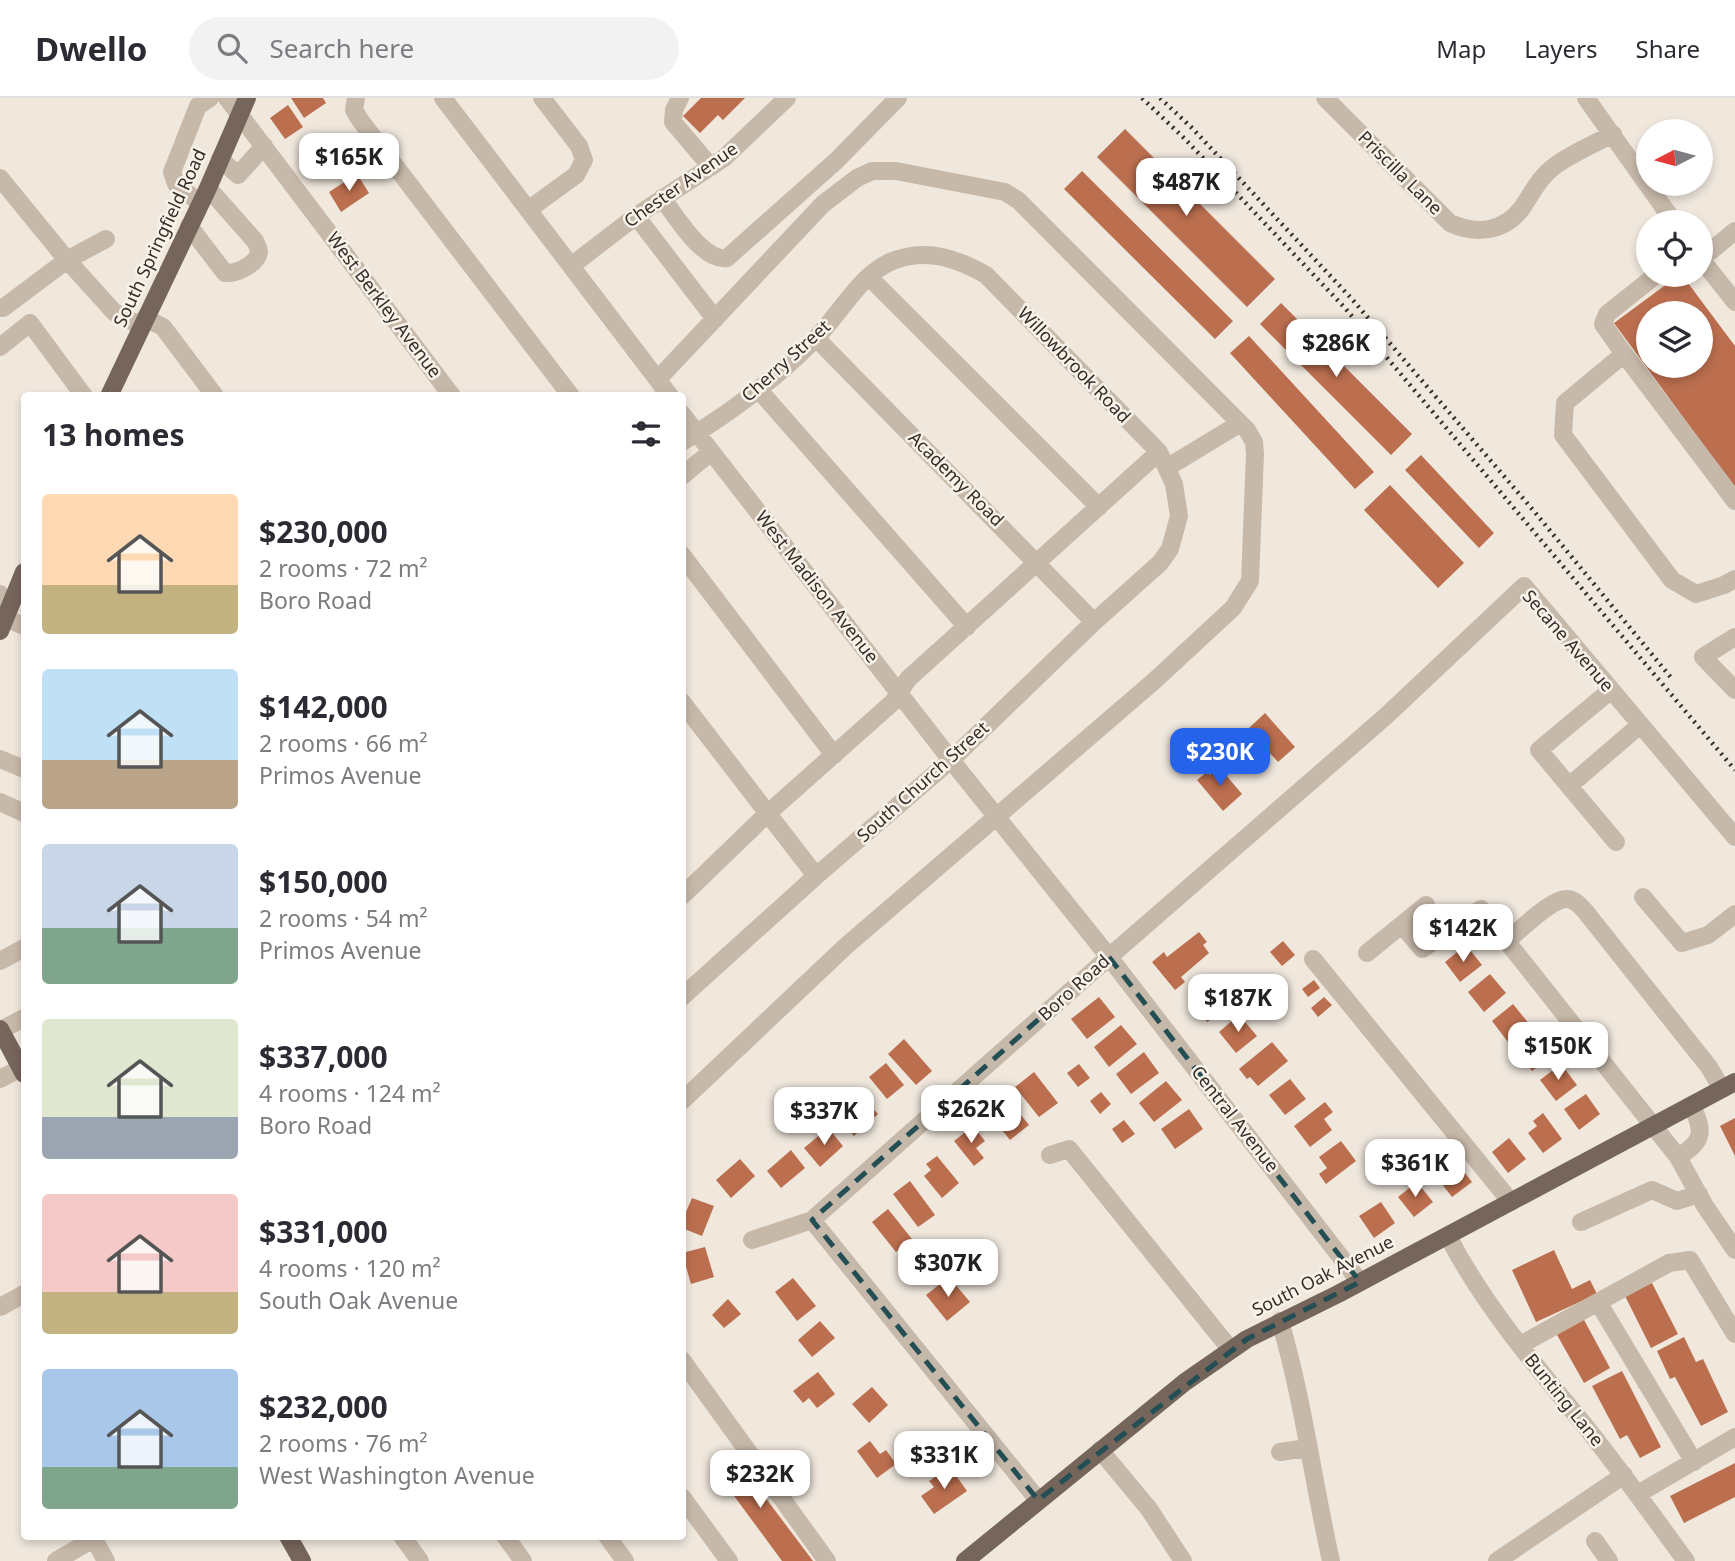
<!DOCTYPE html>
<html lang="en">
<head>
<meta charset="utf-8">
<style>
  :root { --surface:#fff; --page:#f2f2f3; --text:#2b2b33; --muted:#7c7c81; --line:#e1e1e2; --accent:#2563eb }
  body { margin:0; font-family:"Noto Sans",sans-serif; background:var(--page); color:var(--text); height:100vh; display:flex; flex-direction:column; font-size:26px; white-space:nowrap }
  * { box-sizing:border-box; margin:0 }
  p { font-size:23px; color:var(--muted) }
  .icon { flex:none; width:38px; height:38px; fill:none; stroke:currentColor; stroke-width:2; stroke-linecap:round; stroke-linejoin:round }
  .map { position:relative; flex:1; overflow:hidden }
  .side { position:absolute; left:21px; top:294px; width:665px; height:1148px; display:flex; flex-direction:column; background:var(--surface); border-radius:7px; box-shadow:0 4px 10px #0003 }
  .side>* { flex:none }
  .needle { width:46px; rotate:264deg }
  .fabs { position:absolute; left:1636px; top:21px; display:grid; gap:14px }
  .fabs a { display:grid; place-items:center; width:77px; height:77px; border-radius:50%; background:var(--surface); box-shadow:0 4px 10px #0003; font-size:35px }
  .price { position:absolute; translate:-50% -60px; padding:0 16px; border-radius:14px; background:#fff; color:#222; font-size:23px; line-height:46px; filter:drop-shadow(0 2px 4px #0008) }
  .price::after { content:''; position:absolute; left:50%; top:42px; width:21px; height:16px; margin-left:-10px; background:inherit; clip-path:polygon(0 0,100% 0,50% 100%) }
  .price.on { background:var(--accent); color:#fff }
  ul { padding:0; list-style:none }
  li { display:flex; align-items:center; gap:21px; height:175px; padding:0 21px }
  li span { display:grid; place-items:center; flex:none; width:196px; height:140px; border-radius:7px; color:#555 }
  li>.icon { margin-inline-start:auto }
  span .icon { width:84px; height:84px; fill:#fffc; stroke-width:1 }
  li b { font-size:30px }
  h2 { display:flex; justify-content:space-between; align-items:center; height:84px; padding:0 21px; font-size:30px }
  header { display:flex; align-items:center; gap:42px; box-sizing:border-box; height:98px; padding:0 35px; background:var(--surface); border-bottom:2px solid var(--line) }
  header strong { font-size:33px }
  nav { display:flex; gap:38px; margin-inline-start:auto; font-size:24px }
  .search { width:490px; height:63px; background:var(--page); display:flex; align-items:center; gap:18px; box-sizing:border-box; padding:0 24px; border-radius:38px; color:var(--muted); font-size:26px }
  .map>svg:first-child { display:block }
</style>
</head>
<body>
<header>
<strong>Dwello</strong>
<div class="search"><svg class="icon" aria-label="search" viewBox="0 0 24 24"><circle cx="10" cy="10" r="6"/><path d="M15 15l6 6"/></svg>Search here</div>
<nav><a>Map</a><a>Layers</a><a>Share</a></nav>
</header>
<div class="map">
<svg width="1735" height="1463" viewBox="0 0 1735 1463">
  <rect width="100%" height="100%" fill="#f0e8dd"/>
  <path fill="#bc6f4f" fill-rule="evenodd" d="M291,0h32l3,5 -22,15z
    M701,0h44l-22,22 -5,-5 -18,18 -17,-17z
    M288,7l15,22 -18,12 -15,-21z
    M1125,31l150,150 -28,28 -150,-150z
    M1082,73l151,150 -18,18 -151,-150z
    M357,76l12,19 -28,19 -12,-20z
    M1679,177h3l53,71v142l-121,-165zM1648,215h53v53h-53z
    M1281,205l131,131 -21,21 -131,-131z
    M1249,238l125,136 -19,17 -125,-136z
    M1421,357l73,78 -15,15 -74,-78z
    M1390,387l74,78 -26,25 -74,-78z
    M1265,615l30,34 -17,15 -30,-33z
    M1219,669l23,27 -19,17 -26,-31 10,-8 3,3z
    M1199,834l8,10 -4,3 6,8 -28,24 4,5 -10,8 -23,-28 12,-10 3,5z
    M1283,843l12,14 -13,11 -12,-14z
    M1466,847l16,20 -22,17 -15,-20z
    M1490,876l16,19 -22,19 -16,-20z
    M1314,882l6,8 -12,9 -6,-8z
    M1219,888l7,10 -5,3 7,9 -21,14 -12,-18z
    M1099,899l16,20 -28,22 -16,-20z
    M1324,899l8,8 -14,12 -7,-9z
    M1513,906l17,21 -22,17 -16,-21z
    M1239,917l18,21 -21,17 -17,-21z
    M1121,927l16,19 -28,23 -15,-20z
    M1538,937l15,20 -21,16 -15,-19z
    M904,941l28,32 -16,14 -28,-31z
    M1272,944l16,19 -30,25 -8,-9 -3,2 -8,-10z
    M1144,954l15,21 -28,21 -15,-20z
    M886,965l18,22 -17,14 -18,-22z
    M1079,966l11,14 -12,9 -11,-14z
    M1561,966l16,21 -21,16 -16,-21z
    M1034,974l24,31 -19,14 -24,-30z
    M1290,981l16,20 -21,16 -16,-20z
    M1166,983l16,19 -28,22 -15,-19z
    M1101,994l10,12 -11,10 -10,-13z
    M1586,996l14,20 -21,16 -15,-21z
    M1005,997l24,30 -19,15 -24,-30z
    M862,999l16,17 -24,22 -16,-17z
    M1325,1004l8,10 -9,7 8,11 -22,17 -16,-21z
    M1189,1011l14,20 -28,20 -14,-20z
    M1543,1015l19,26 -19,14 -15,-20 9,-7 -4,-5z
    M1735,1020v38l-15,-30z
    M1124,1022l11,14 -13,9 -10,-14z
    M973,1028l12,15 -9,7 8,10 -10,8 -20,-25z
    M828,1030l15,18 -23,21 -16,-19z
    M1509,1040l17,21 -18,14 -16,-21z
    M1341,1043l15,20 -30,23 -7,-10 8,-6 -8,-11z
    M791,1052l14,18 -24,20 -14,-17z
    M937,1058l22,27 -17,15 -18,-22 7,-6 -5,-6z
    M1452,1058l20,26 -20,15 -16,-21 10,-9 -3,-4z
    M740,1061l15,17 -24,22 -15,-18z
    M910,1083l25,34 -17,12 -25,-33z
    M1417,1084l16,20 -19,15 -16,-20z
    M692,1100l22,8 -12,30 -20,-8v-7z
    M1381,1104l14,21 -21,15 -15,-22z
    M888,1111l24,30 -16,13 -24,-30z
    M705,1149l9,30 -23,7 -9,-31z
    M1554,1152l18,39 18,-9 7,14 -61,28 -24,-52z
    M973,1154l10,14 -18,14 -11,-14z
    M949,1179l21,25 -23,19 -21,-26z
    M793,1180l23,28 -19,15 -22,-29z
    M1652,1185l26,51 -27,14 -26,-52z
    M728,1201l13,15 -17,14 -12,-13z
    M1583,1220l27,50 -26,15 -28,-50z
    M820,1223l15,17 -23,19 -14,-17z
    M1684,1239l12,25 7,-3 25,53 -27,14 -26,-49 -5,2 -13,-28z
    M1622,1273l39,76 -21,11 -13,-23 -7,4 -28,-53z
    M818,1274l17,22 -18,14 -8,-10 -6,5 -10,-12z
    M872,1289l16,18 -19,18 -17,-19z
    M870,1343l10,13 6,-4 10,14 -19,14 -20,-27z
    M731,1354l82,109h-31l-70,-95z
    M1735,1365v34l-51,26 -14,-27z
    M950,1369l17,24 -33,23 -13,-18 13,-9 -5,-6z"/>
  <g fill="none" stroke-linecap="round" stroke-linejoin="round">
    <path stroke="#c7b9aa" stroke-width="18" d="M227,0l225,298
      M356,0l-2,12 6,10 211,276
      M443,0l227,298
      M680,0l-6,12 -1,12 38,45
      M1325,0l125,125c26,12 54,9 72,-15 11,-16 17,-31 34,-43 17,-12 38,-21 57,-31
      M1586,0l88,124
      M220,61l18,16 26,-29
      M0,80l67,82 47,52 27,14
      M662,100c13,17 41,64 65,60l109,-97 62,-63
      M200,105l-24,-19 -4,-12 26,-66 12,-8
      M528,112l48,-35 8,-15 -5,-14 -37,-48
      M636,118l79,103
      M189,128l36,47c10,1 32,-8 34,-21 0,-2 -3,-9 -4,-11l-47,-53
      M1701,161l34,43
      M1701,161l34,-28
      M571,168l65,-50 88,-58 63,-60
      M1656,177l-49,39 -4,10 21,30 -59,49 -2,32 109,145 24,14 28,-9 11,-6
      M869,179l230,230
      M3,210l64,-48 39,-21
      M145,220l18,9 52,69
      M816,240l278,284
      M0,249l30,-24 54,73
      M1624,256l111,147
      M658,281l165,-175 34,-26 15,-7h24l109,21 14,9 228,229 7,12 1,12 -5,127 -17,27 -80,74 -307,264 -164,155
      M758,291l209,238
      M682,316l269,346 158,197 251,325
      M682,344c48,-29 95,-64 134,-104 25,-25 45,-66 79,-78 33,-12 63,-1 91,15l173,177 15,32 5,32 -9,33 -10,14 -66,59 -143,138 -135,116 -134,121
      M1168,369l71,-43
      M682,378l29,-24
      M682,457l152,200
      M0,496l10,12
      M5,520l19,8
      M1735,539l-32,20 32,33
      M682,604l134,174
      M0,661l24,10
      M1569,688l-30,-36 72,-60
      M0,704l24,11
      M1616,744l-47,-56 71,-61
      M682,798l85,-82 126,-112 15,-23 251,-227
      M1643,799l39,46 26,-8 27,-21
      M1402,827l20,24 59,-40 197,248 27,49 30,44
      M1507,843c12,-10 45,-43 60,-42 8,0 13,7 18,12l124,156 13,22
      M1367,855l59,-48
      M1313,861l198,243
      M0,863l24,-13
      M1,932l23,-12
      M0,981l21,-11
      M1050,1057l19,-6 162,201
      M1678,1059c26,-16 26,-25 14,-51
      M812,1122l226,280
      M1581,1124l71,-32 25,11 22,-7
      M1448,1138c36,70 89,131 138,191 35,44 67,89 100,134
      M752,1142l60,-20 297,-263 277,-241 138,-130 211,251
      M1598,1204l96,160
      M0,1209l24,-13
      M1280,1223c23,78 33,160 51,240
      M1520,1247l149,-82 21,-3 45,74
      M682,1262l145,201
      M1100,1352l49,59 34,52
      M1280,1354l27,-4
      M1638,1396l97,-57
      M682,1399l47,64
      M402,1438l18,25
      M505,1438l18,25
      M607,1438l18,25
      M94,1441l12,22
      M1595,1443l14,20
      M56,1463l42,-25
      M1497,1463l127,-86"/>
    <path stroke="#76655b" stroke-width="18" d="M109,298l99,-208 39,-90
      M0,533l24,-59
      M0,931l24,45
      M288,1438l14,25
      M965,1463l220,-179 62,-43 91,-45 397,-212"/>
    <path stroke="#352d29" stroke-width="4.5" stroke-dasharray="2 5" stroke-linecap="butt" d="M1142,0l43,41 160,169 390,462
      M1160,0l32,30 159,170 182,212 140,170"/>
  </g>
  <path fill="none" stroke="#224e54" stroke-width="5" stroke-dasharray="14 9" stroke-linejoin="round" d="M1109,859l251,325 -113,57 -209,161 -226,-280z"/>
  <g text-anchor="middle" stroke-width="5" stroke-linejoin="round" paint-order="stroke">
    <g font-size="18" fill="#352d29" stroke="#f8f2e9">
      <text transform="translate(1400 75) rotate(45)" y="6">Priscilla Lane</text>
      <text transform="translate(681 87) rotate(-35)" y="6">Chester Avenue</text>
      <text transform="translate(160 140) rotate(-65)" y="6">South Springfield Road</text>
      <text transform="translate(384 207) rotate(53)" y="6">West Berkley Avenue</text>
      <text transform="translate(786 263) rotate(-42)" y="6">Cherry Street</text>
      <text transform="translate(1074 267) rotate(46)" y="6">Willowbrook Road</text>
      <text transform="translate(956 381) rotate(45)" y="6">Academy Road</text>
      <text transform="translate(817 489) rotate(52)" y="6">West Madison Avenue</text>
      <text transform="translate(1568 543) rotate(49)" y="6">Secane Avenue</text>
      <text transform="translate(923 684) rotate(-42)" y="6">South Church Street</text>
      <text transform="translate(1074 890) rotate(-42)" y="6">Boro Road</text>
      <text transform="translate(1235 1021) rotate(52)" y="6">Central Avenue</text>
      <text transform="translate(1323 1178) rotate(-27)" y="6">South Oak Avenue</text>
      <text transform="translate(1564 1302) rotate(51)" y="6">Bunting Lane</text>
    </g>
  </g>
</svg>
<div class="fabs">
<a><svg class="needle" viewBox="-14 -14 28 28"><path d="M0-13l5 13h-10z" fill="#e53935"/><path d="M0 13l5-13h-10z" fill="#7c7c81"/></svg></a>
<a><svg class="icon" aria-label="locate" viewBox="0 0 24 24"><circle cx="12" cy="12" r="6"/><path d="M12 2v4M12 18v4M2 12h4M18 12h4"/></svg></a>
<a><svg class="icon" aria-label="layers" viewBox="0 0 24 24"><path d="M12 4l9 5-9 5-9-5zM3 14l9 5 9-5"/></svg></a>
</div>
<b class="price" style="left:349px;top:95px">$165K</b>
<b class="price" style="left:1186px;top:120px">$487K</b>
<b class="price" style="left:1336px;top:281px">$286K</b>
<b class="price on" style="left:1220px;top:690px">$230K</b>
<b class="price" style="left:1463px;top:866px">$142K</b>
<b class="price" style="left:1238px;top:936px">$187K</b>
<b class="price" style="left:1558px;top:984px">$150K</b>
<b class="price" style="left:971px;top:1047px">$262K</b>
<b class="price" style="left:824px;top:1049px">$337K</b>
<b class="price" style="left:1415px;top:1101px">$361K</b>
<b class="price" style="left:948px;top:1201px">$307K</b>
<b class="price" style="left:944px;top:1393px">$331K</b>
<b class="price" style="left:760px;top:1412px">$232K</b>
<section class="side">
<h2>13 homes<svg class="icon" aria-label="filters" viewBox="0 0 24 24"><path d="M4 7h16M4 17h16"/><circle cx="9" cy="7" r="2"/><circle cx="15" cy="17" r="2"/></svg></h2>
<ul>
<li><span style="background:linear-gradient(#ffd9b3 65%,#c2b280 0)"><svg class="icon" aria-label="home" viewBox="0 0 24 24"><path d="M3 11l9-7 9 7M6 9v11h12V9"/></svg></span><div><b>$230,000</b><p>2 rooms · 72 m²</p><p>Boro Road</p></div></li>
<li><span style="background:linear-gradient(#bfe0f5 65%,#b9a48a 0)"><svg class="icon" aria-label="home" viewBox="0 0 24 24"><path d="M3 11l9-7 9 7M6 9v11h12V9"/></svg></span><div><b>$142,000</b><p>2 rooms · 66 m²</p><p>Primos Avenue</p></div></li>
<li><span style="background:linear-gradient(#c9d6e8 60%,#7fa58c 0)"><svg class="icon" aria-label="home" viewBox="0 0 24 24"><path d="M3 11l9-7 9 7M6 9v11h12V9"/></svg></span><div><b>$150,000</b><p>2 rooms · 54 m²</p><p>Primos Avenue</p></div></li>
<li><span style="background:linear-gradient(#dfe7d0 70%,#9aa5b1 0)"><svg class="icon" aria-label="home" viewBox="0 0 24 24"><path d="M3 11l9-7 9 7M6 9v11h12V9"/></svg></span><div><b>$337,000</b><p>4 rooms · 124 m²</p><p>Boro Road</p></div></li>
<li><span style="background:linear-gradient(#f6c9c9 70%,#c2b280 0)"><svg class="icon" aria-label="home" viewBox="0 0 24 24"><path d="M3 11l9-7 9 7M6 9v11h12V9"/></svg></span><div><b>$331,000</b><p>4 rooms · 120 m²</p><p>South Oak Avenue</p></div></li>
<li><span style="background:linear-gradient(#a9c7e8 70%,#7fa58c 0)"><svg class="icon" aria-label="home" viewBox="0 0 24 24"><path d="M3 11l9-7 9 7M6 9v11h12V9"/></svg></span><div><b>$232,000</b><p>2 rooms · 76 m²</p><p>West Washington Avenue</p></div></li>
</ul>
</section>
</div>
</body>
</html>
